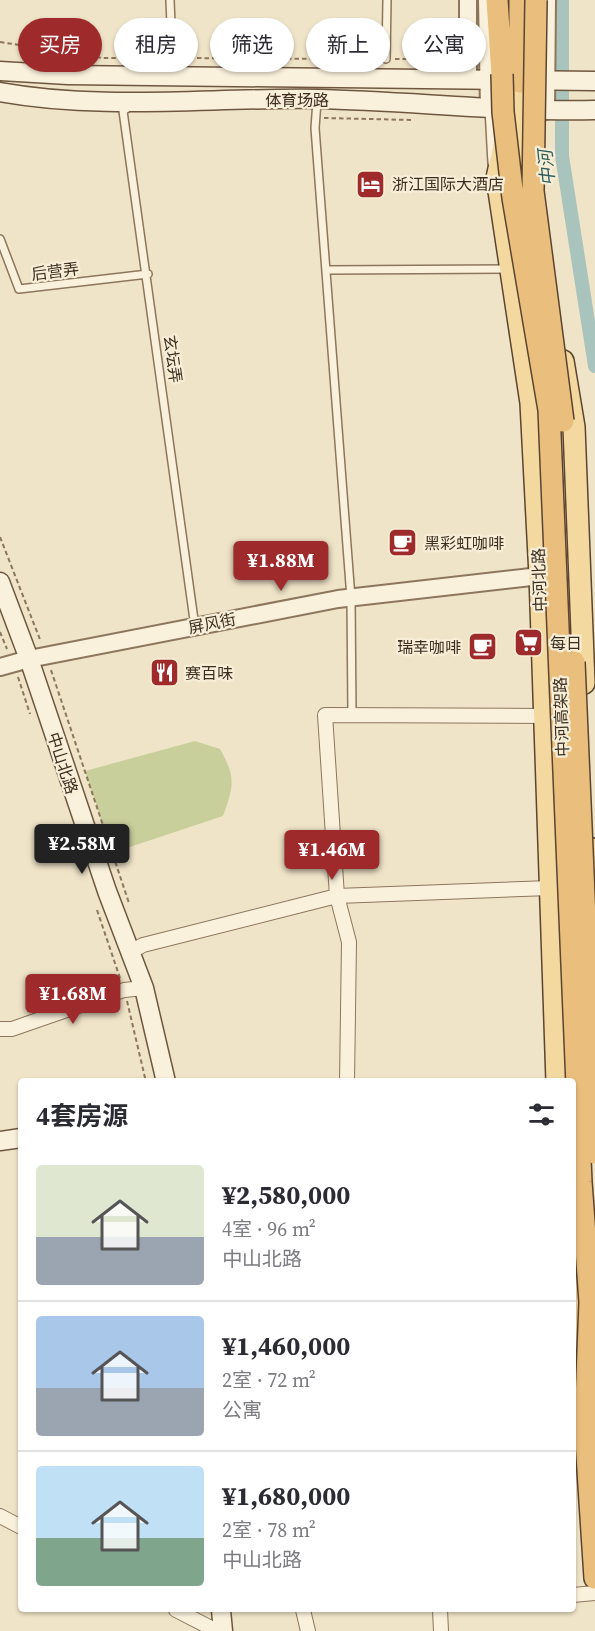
<!DOCTYPE html>
<html lang="zh">
<head>
<meta charset="utf-8">
<style>
  :root { --surface:#fff; --page:#f2f2f3; --text:#2b2b33; --muted:#7c7c81; --line:#e1e1e2; --accent:#9e2a2b }
  body { margin:0; font-family:"Source Serif 4","Noto Sans SC",serif; background:var(--page); color:var(--text); height:100vh; display:flex; flex-direction:column; font-size:22px; white-space:nowrap }
  * { box-sizing:border-box; margin:0 }
  p { font-size:20px; color:var(--muted) }
  .icon { flex:none; width:33px; height:33px; fill:none; stroke:currentColor; stroke-width:2; stroke-linecap:round; stroke-linejoin:round }
  .map { position:relative; flex:1; overflow:hidden }
  .panel { position:absolute; left:18px; top:1078px; width:558px; height:534px; display:flex; flex-direction:column; background:var(--surface); border-radius:6px; box-shadow:0 2px 4px #0004 }
  .panel>* { flex:none }
  .banner { position:absolute; left:18px; top:18px; width:560px; height:54px; display:flex; gap:12px }
  .price { position:absolute; translate:-50% -51px; padding:0 14px; border-radius:6px; background:var(--accent); color:#fff; font-size:20px; line-height:39px; filter:drop-shadow(0 2px 3px #0008) }
  .price::after { content:''; position:absolute; left:50%; top:36px; width:18px; height:14px; margin-left:-9px; background:inherit; clip-path:polygon(0 0,100% 0,50% 100%) }
  .price.current { background:#222; color:#fff }
  ul { padding:0; list-style:none }
  li { display:flex; align-items:center; gap:18px; height:150px; padding:0 18px }
  li+li { border-top:2px solid var(--line) }
  li span { display:grid; place-items:center; flex:none; width:168px; height:120px; border-radius:6px; color:#555 }
  li>.icon { margin-inline-start:auto }
  span .icon { width:72px; height:72px; fill:#fffc; stroke-width:1 }
  li b { font-size:26px }
  h2 { display:flex; justify-content:space-between; align-items:center; height:72px; padding:0 18px; font-size:26px }
  .chip { padding:0 21px; border-radius:27px; background:var(--surface); box-shadow:0 2px 4px #0004; font-size:21px; line-height:54px }
  .chip.current { background:var(--accent); color:#fff }
  .map>svg:first-child { display:block }
</style>
</head>
<body>
<div class="map">
<svg width="595" height="1631" viewBox="0 0 595 1631">
  <rect width="100%" height="100%" fill="#f0e4c8"/>
  <path fill="#c9cf9b" d="M195,741l25,8c16,28 14,37 3,67l-111,37 -27,-82z"/>
  <g fill="none" stroke-linecap="round" stroke-linejoin="round">
    <path stroke="#a9c4bc" stroke-width="14" d="M562,0v156l33,210"/>
    <defs>
      <path id="service" d="M170,0l3,75
        M386,59l1,-59
        M365,77v-18
        M317,101l-2,27 36,470 1,117
        M129,107l-6,4 72,516
        M489,109l3,54
        M0,239l19,50 129,-15
        M326,270l183,-1"/>
      <path id="minor" d="M130,952l13,-7 194,-49 213,-8
        M0,1029h12l112,-39 20,-2
        M347,1082l2,-140 -12,-46 -12,-181 219,1
        M0,1516l21,11
        M573,1595l22,-2
        M176,1610l41,21
        M303,1610l5,21
        M440,1610l1,21"/>
      <path id="tertiary" d="M468,0v79
        M487,0l2,109
        M546,111l1,-111
        M0,667l29,-8 309,-60 202,-23"/>
      <path id="secondary" d="M0,71l68,4 527,6
        M0,92c105,19 211,5 318,7 92,2 184,13 277,11
        M0,582l29,77 78,232 37,97 22,94
        M0,1141l21,-3
        M221,1610l2,21"/>
      <path id="primary" d="M520,82l5,112
        M505,141l-8,37 34,225 9,173 17,506
        M563,361l11,66 10,256
        M592,849l3,53
        M573,1265l9,77"/>
      <path id="trunk" d="M497,0l5,74
        M520,0v82
        M585,1425l10,153"/>
    </defs>
    <use href="#service" stroke="#8d765c" stroke-width="10"/>
    <use href="#minor" stroke="#8d765c" stroke-width="16"/>
    <use href="#tertiary" stroke="#8d765c" stroke-width="20"/>
    <use href="#secondary" stroke="#6f573f" stroke-width="21"/>
    <use href="#primary" stroke="#5b4430" stroke-width="24"/>
    <use href="#trunk" stroke="#5b4430" stroke-width="24"/>
    <path stroke="#8d765c" stroke-width="2" stroke-dasharray="4.5 3" stroke-linecap="butt" d="M0,42l103,16h61
      M182,58l174,1
      M395,59h60
      M324,118l88,2
      M0,537l41,105
      M0,632l7,17
      M51,670l78,233
      M18,677l12,37
      M97,910l23,68
      M127,1001l19,81"/>
    <use href="#service" stroke="#faf1dc" stroke-width="7"/>
    <use href="#minor" stroke="#faf1dc" stroke-width="14"/>
    <use href="#tertiary" stroke="#faf1dc" stroke-width="16"/>
    <use href="#secondary" stroke="#faf1dc" stroke-width="18"/>
    <use href="#primary" stroke="#f3d9a0" stroke-width="21"/>
    <use href="#trunk" stroke="#eabe7c" stroke-width="21"/>
    <defs>
      <path id="trunk-bridge" d="M536,0l-3,191 30,230
        M502,74l1,38 10,86 36,212 32,772 9,120 -5,123
        M574,662l21,491"/>
    </defs>
    <use href="#trunk-bridge" stroke="#5b4430" stroke-width="24" stroke-linecap="butt"/>
    <use href="#trunk-bridge" stroke="#eabe7c" stroke-width="21"/>
  </g>
  <defs>
    <symbol id="hotel-square" viewBox="-11 -11 22 22"><rect x="-9" y="-9" width="18" height="18" rx="4" fill="#9e2a2b" stroke="#f7eed8"/><path d="M-6-4.5h1.5V1H6V5H4.5V3h-9V5H-6ZM-4 0a1.8 1.8 0 1 1 3.6 0ZM.5 0V-2.5h3Q6-2.5 6 0Z" fill="#fff"/></symbol>
    <symbol id="cafe-square" viewBox="-11 -11 22 22"><rect x="-9" y="-9" width="18" height="18" rx="4" fill="#9e2a2b" stroke="#f7eed8"/><path d="M-5.5-4.5H6V0H3Q3 3.5 0 3.5H-2.5Q-5.5 3.5-5.5 0ZM3-3.2v2h1.7v-2ZM-6 4.5H4V6H-6Z" fill="#fff"/></symbol>
    <symbol id="supermarket-square" viewBox="-11 -11 22 22"><rect x="-9" y="-9" width="18" height="18" rx="4" fill="#9e2a2b" stroke="#f7eed8"/><path d="M-6-5.5h2.5l.6 2H6L4.5 2H-2.5L-4.4-4H-6ZM-1.5 3.2a1.3 1.3 0 1 0 .1 0ZM3 3.2a1.3 1.3 0 1 0 .1 0Z" fill="#fff"/></symbol>
    <symbol id="restaurant-square" viewBox="-11 -11 22 22"><rect x="-9" y="-9" width="18" height="18" rx="4" fill="#9e2a2b" stroke="#f7eed8"/><path d="M-5-6h1v4h1v-4h1v4h1v-4h1v5L-1.5 .5V6h-2V.5L-5-1ZM5-6V6H3V1.5H1.5Q1.5-4 5-6Z" fill="#fff"/></symbol>
  </defs>
  <g fill-rule="evenodd">
    <use href="#hotel-square" x="354" y="168" width="33" height="33"/>
    <use href="#cafe-square" x="386" y="526" width="33" height="33"/>
    <use href="#supermarket-square" x="512" y="626" width="33" height="33"/>
    <use href="#cafe-square" x="466" y="630" width="33" height="33"/>
    <use href="#restaurant-square" x="148" y="656" width="33" height="33"/>
  </g>
  <g text-anchor="middle" stroke-width="4.5" stroke-linejoin="round" paint-order="stroke">
    <g font-size="16" fill="#3d2e20" stroke="#f7eed8">
      <text x="297" y="106">体育场路</text>
      <text transform="translate(55 271) rotate(-7)" y="6">后营弄</text>
      <text transform="translate(173 359) rotate(82)" y="6">玄坛弄</text>
      <text transform="translate(539 580) rotate(-92)" y="6">中河北路</text>
      <text transform="translate(212 623) rotate(-11)" y="6">屏风街</text>
      <text transform="translate(561 717) rotate(-92)" y="6">中河高架路</text>
      <text transform="translate(63 763) rotate(72)" y="6">中山北路</text>
    </g>
    <g font-size="16" fill="#3d2e20" stroke="#f7eed8" text-anchor="start">
      <text x="392" y="190">浙江国际大酒店</text>
      <text x="424" y="549">黑彩虹咖啡</text>
      <text x="550" y="649">每日</text>
      <text x="461" y="653" text-anchor="end">瑞幸咖啡</text>
      <text x="185" y="679">赛百味</text>
    </g>
    <g font-size="18" font-style="italic" fill="#2f5d5a" stroke="#f7eed8">
      <text transform="translate(547 168) rotate(-96)" y="6">中河</text>
    </g>
  </g>
</svg>
<b class="price" style="left:281px;top:592px">¥1.88M</b>
<b class="price current" style="left:82px;top:875px">¥2.58M</b>
<b class="price" style="left:332px;top:881px">¥1.46M</b>
<b class="price" style="left:73px;top:1025px">¥1.68M</b>
<div class="banner">
<a class="chip current">买房</a>
<a class="chip">租房</a>
<a class="chip">筛选</a>
<a class="chip">新上</a>
<a class="chip">公寓</a>
</div>
<section class="panel">
<h2>4套房源<svg class="icon" aria-label="filters" viewBox="0 0 24 24"><path d="M4 7h16M4 17h16"/><circle cx="9" cy="7" r="2"/><circle cx="15" cy="17" r="2"/></svg></h2>
<ul>
<li><span style="background:linear-gradient(#dfe7d0 60%,#9aa5b1 0)"><svg class="icon" aria-label="home" viewBox="0 0 24 24"><path d="M3 11l9-7 9 7M6 9v11h12V9"/></svg></span><div><b>¥2,580,000</b><p>4室 · 96 m²</p><p>中山北路</p></div></li>
<li><span style="background:linear-gradient(#a9c7e8 60%,#9aa5b1 0)"><svg class="icon" aria-label="home" viewBox="0 0 24 24"><path d="M3 11l9-7 9 7M6 9v11h12V9"/></svg></span><div><b>¥1,460,000</b><p>2室 · 72 m²</p><p>公寓</p></div></li>
<li><span style="background:linear-gradient(#bfe0f5 60%,#7fa58c 0)"><svg class="icon" aria-label="home" viewBox="0 0 24 24"><path d="M3 11l9-7 9 7M6 9v11h12V9"/></svg></span><div><b>¥1,680,000</b><p>2室 · 78 m²</p><p>中山北路</p></div></li>
</ul>
</section>
</div>
</body>
</html>
